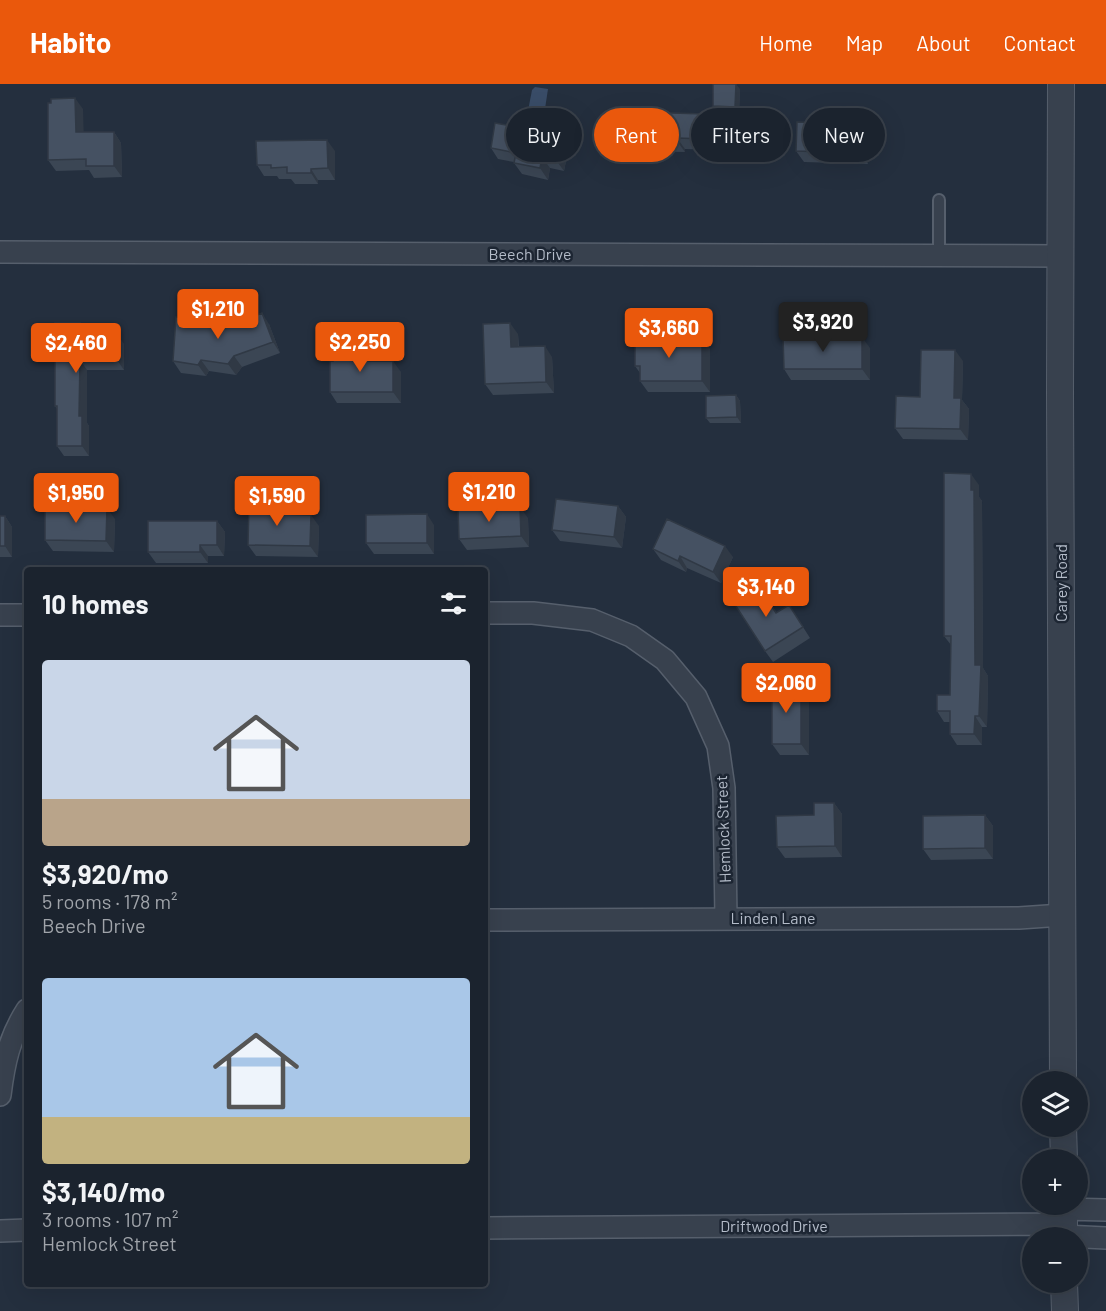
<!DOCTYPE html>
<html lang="en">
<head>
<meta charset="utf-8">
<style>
  :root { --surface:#1b232e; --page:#242b36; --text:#f1f3f6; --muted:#a0a4aa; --line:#39404a; --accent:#ea580c }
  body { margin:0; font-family:Barlow,sans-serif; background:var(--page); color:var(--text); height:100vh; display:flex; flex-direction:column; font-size:22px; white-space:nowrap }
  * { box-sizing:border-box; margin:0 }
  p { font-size:20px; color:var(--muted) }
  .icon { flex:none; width:33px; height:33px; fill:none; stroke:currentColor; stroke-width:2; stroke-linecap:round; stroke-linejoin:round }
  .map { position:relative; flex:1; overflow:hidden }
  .drawer { position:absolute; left:24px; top:483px; width:464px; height:720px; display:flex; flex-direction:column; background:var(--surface); border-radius:6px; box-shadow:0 6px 24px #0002,0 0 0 2px var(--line) }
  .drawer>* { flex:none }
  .guide { position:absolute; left:506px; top:24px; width:510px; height:54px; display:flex; gap:12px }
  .fabs { position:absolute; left:1022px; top:987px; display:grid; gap:12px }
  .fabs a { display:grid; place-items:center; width:66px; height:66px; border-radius:50%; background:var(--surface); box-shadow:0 6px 24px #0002,0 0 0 2px var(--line); font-size:30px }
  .price { position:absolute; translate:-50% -51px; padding:0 14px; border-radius:6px; background:var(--accent); color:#fff; font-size:20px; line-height:39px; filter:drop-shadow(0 2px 3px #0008) }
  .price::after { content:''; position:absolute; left:50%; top:36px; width:18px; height:14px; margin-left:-9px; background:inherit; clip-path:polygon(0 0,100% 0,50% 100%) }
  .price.active { background:#222; color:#fff }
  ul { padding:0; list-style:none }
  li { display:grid; align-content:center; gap:12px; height:318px; padding:0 18px }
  li span { display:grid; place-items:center; height:186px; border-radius:6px; color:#555 }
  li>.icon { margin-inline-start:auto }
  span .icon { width:108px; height:108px; fill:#fffc; stroke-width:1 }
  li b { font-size:26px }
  h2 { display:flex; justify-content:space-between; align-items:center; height:72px; padding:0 18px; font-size:26px }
  .tag { padding:0 21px; border-radius:27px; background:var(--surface); box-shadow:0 6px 24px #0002,0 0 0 2px var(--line); font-size:21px; line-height:54px }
  .tag.active { background:var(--accent); color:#fff }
  header { display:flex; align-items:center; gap:36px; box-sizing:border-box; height:84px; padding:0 30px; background:var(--accent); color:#fff }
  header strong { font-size:28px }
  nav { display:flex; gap:33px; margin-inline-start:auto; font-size:21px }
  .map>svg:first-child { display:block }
</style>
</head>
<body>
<header>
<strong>Habito</strong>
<nav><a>Home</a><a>Map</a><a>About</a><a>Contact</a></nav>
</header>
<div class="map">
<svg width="1106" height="1227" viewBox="0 0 1106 1227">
  <rect width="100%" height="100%" fill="#242f3e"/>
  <path fill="#394c67" d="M535,3l13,2 -5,33 -12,-2 -4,-4 5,-26z"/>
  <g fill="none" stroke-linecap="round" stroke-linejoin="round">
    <defs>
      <path id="service" d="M939,116v56"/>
      <path id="minor" d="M0,168l1060,4
        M484,529h49l59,7 39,16 34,24 31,37 22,49 6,42 2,130
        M0,531h27
        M484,836l535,-2 43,-3
        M0,1011c4,-32 9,-57 27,-85
        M1064,1125l42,1
        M484,1144l580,-4
        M0,1147l27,-1
        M1064,1152l42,2"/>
      <path id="tertiary" d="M1061,0l-1,309 3,689
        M1063,1042l1,34
        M1064,1120v34
        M1064,1198l1,29"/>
    </defs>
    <use href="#service" stroke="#565f6c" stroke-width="14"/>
    <use href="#minor" stroke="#565f6c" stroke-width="24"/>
    <use href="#tertiary" stroke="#565f6c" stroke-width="28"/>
    <use href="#service" stroke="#38414e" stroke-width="10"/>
    <use href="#minor" stroke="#38414e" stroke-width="21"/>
    <use href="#tertiary" stroke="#38414e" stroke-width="26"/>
  </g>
  <path fill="#3b4654" d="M740,5l-1,24 -22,-1 -4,-6z
    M83,25v23h31l7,11 1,34 -28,1 -5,-8 -33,1 -8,-11z
    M861,40l8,11 -1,29 -64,-2 -8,-11z
    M714,41v25l-29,-1v3l-59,-1 -8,-11z
    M561,51l8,11 -5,25 -14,-3 -2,12 -26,-6 -8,-11v-1l-16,-3 -7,-11z
    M335,67v29h-17v4h-23l-4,-5h-12l-2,-3h-13l-7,-11z
    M80,239l4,5h11l4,6 25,10v26h-37v53l2,3v30h-25l-7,-10v-37l-2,-3z
    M269,240l11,29 -38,14 -6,8 -27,-4 -3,5 -25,-3 -8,-12 59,-36z
    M518,250l1,13 33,10 2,36 -61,2 -8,-11z
    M870,264v32h-79l-7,-11z
    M352,265l2,4 47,19v31h-64l-7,-11 3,-31z
    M710,265v43h-62l-8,-11v-8l-5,-7z
    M963,277l-1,39 7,9 -1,31 -65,-1 -8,-11 25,-31z
    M736,311l4,6 1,22h-31l-4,-5z
    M979,401v12l3,4 1,167 5,8 -1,51h-5v18h-25l-7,-11v-12h-6l-7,-11 13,-16 1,-50 -7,-9z
    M618,422l8,11 -4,31 -62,-7 -8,-11z
    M279,430l40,12 -1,31 -62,-1 -8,-11z
    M0,432h5l7,11v30h-12z
    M528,434l1,29 -62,3 -8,-11z
    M115,435l-1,33 -61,-1 -8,-11z
    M217,437l8,11 -1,24h-16v7h-52l-8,-11z
    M434,441v29h-60l-8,-11z
    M653,465l80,8 -12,26 -34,-15 -1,4 -25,-12z
    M757,500l20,29 12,-8 21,33 -37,24 -8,-11z
    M801,600l8,11v60h-29l-8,-11z
    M834,719l8,11v43l-57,1 -8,-11 37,-32z
    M985,731l8,11v33l-62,1 -8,-11z"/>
  <path fill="#303945" d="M736,0l4,5 -1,24 -4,-6z
    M75,14l8,11 1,34 -8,-11z
    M706,30l8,11v25l-8,-11z
    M861,40l8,11 -1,29 -8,-11z
    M114,48l7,11 1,34 -8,-11z
    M561,51l8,11 -5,25 -8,-11z
    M677,54l8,11v3l-8,-11z
    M327,56l8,11v29l-7,-12z
    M542,73l8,11 -2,12 -8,-12z
    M311,85l7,11v4l-7,-11z
    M262,229l7,11 11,29 -7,-11z
    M510,239l8,11 1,24 -8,-11z
    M117,250l7,10v26l-7,-10z
    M702,253l8,12v43l-8,-11z
    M862,253l8,11v32l-8,-11z
    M545,262l7,11 2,36 -8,-11z
    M955,266l8,11 -1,39 7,9 -1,31 -8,-11 -6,-31z
    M369,269l8,11 -8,-3z
    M234,272l8,11 -6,8 -8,-11z
    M80,276l7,10v53l2,3v30l-7,-10 -3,-30z
    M201,276l8,11 -3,5 -8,-11z
    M393,277l8,11v31l-8,-11z
    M736,311l4,6 1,22 -4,-6z
    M971,390l8,11v12l3,4 1,167 5,8 -1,51 -8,-11 -4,-51z
    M271,419l8,11v11l-8,-11z
    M618,422l8,11 -4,31 -8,-11z
    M520,423l8,11 1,29 -8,-11z
    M107,424l8,11 -1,33 -8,-11z
    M427,430l7,11v29l-7,-11z
    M311,431l8,11 -1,31 -8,-11z
    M5,432l7,11v30l-7,-11z
    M217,437l8,11 -1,24 -7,-11z
    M200,461l8,11v7l-8,-11z
    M725,462l8,11 -12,26 -8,-11z
    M680,472l7,12 -1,4 -8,-11z
    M801,600l8,11v60l-8,-11z
    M975,632l7,11v18l-8,-11z
    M834,719l8,11v43l-7,-11z
    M985,731l8,11v33l-8,-11z"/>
  <path fill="#455162" stroke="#303945" stroke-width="1.5" d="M713,0h23l-1,23 -22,-1z
    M75,14l1,34h38v34h-28v-7l-38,1v-57h3v-4z
    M636,28l70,2v25l-29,-1v3l-59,-1v-21h18z
    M797,38l64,2 -1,29 -64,-2z
    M495,39l66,12 -5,25 -14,-3 -2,11 -26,-5 2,-10 -25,-5z
    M327,56l1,28 -17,1v4h-24v-6l-16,1v-3h-14l-1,-24z
    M262,229l11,29 -39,14 -6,8 -27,-4 -3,5 -25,-4 3,-44 56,8z
    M55,239h25v5h15v6h22v26h-37l-1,56h3v30h-25v-40h-2z
    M510,239l1,24 34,-1 1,36 -61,2 -2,-60z
    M635,253h67v44h-62v-15h-5z
    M783,253h79v32h-78z
    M333,265h19v4h17v8h24v31h-63v-31h3z
    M921,266h34l-1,48h7l-1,31 -65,-1 1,-32 24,1z
    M736,311l1,22 -31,1v-22z
    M944,389l27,1v16h3l1,175h6l-2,51h-4l-1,18h-24v-23h-13v-16h13l1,-59h-7z
    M556,415l62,7 -4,31 -62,-7z
    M249,418l22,1v11l40,1 -1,31 -62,-1z
    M45,423l62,1 -1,33 -61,-1z
    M520,423l1,29 -62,3 -1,-30z
    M427,430v29h-61v-28z
    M0,432h5v30h-5z
    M667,435l58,27 -12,26 -33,-16 -2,5 -25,-12z
    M148,437h69v24h-17v7h-52z
    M757,500l19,29 13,-8 14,22 -38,24 -33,-51z
    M772,600h29v60h-29z
    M814,719h20l1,43 -58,1 -1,-31 38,-1z
    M985,731v33l-62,1v-33z"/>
  <g text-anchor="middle" stroke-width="5" stroke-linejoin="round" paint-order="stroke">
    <g font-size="16" fill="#b4bcc9" stroke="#1d2633">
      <text x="530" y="176">Beech Drive</text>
      <text transform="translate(1061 499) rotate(-90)" y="6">Carey Road</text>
      <text transform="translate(723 745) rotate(-92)" y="6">Hemlock Street</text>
      <text x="773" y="840">Linden Lane</text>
      <text x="774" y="1148">Driftwood Drive</text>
    </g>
  </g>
</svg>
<div class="fabs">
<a><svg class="icon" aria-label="layers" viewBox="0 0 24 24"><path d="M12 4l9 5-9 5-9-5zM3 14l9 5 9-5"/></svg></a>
<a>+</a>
<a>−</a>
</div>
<b class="price" style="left:218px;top:256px">$1,210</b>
<b class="price active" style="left:823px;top:269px">$3,920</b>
<b class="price" style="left:669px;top:275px">$3,660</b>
<b class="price" style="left:360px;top:289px">$2,250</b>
<b class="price" style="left:76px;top:290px">$2,460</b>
<b class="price" style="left:489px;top:439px">$1,210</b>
<b class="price" style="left:76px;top:440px">$1,950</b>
<b class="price" style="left:277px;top:443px">$1,590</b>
<b class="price" style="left:766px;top:534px">$3,140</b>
<b class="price" style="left:786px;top:630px">$2,060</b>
<div class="guide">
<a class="tag">Buy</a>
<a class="tag active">Rent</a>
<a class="tag">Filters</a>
<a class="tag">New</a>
</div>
<section class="drawer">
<h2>10 homes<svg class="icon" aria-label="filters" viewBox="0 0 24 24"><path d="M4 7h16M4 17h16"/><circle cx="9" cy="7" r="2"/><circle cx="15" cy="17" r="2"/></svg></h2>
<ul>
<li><span style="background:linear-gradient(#c9d6e8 75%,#b9a48a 0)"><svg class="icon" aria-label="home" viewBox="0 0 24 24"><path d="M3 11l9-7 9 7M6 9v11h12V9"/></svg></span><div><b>$3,920/mo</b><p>5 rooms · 178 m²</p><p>Beech Drive</p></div></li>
<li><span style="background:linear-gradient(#a9c7e8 75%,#c2b280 0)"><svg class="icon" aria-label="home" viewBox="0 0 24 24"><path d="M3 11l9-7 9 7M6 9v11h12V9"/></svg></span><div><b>$3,140/mo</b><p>3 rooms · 107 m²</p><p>Hemlock Street</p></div></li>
</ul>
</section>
</div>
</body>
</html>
